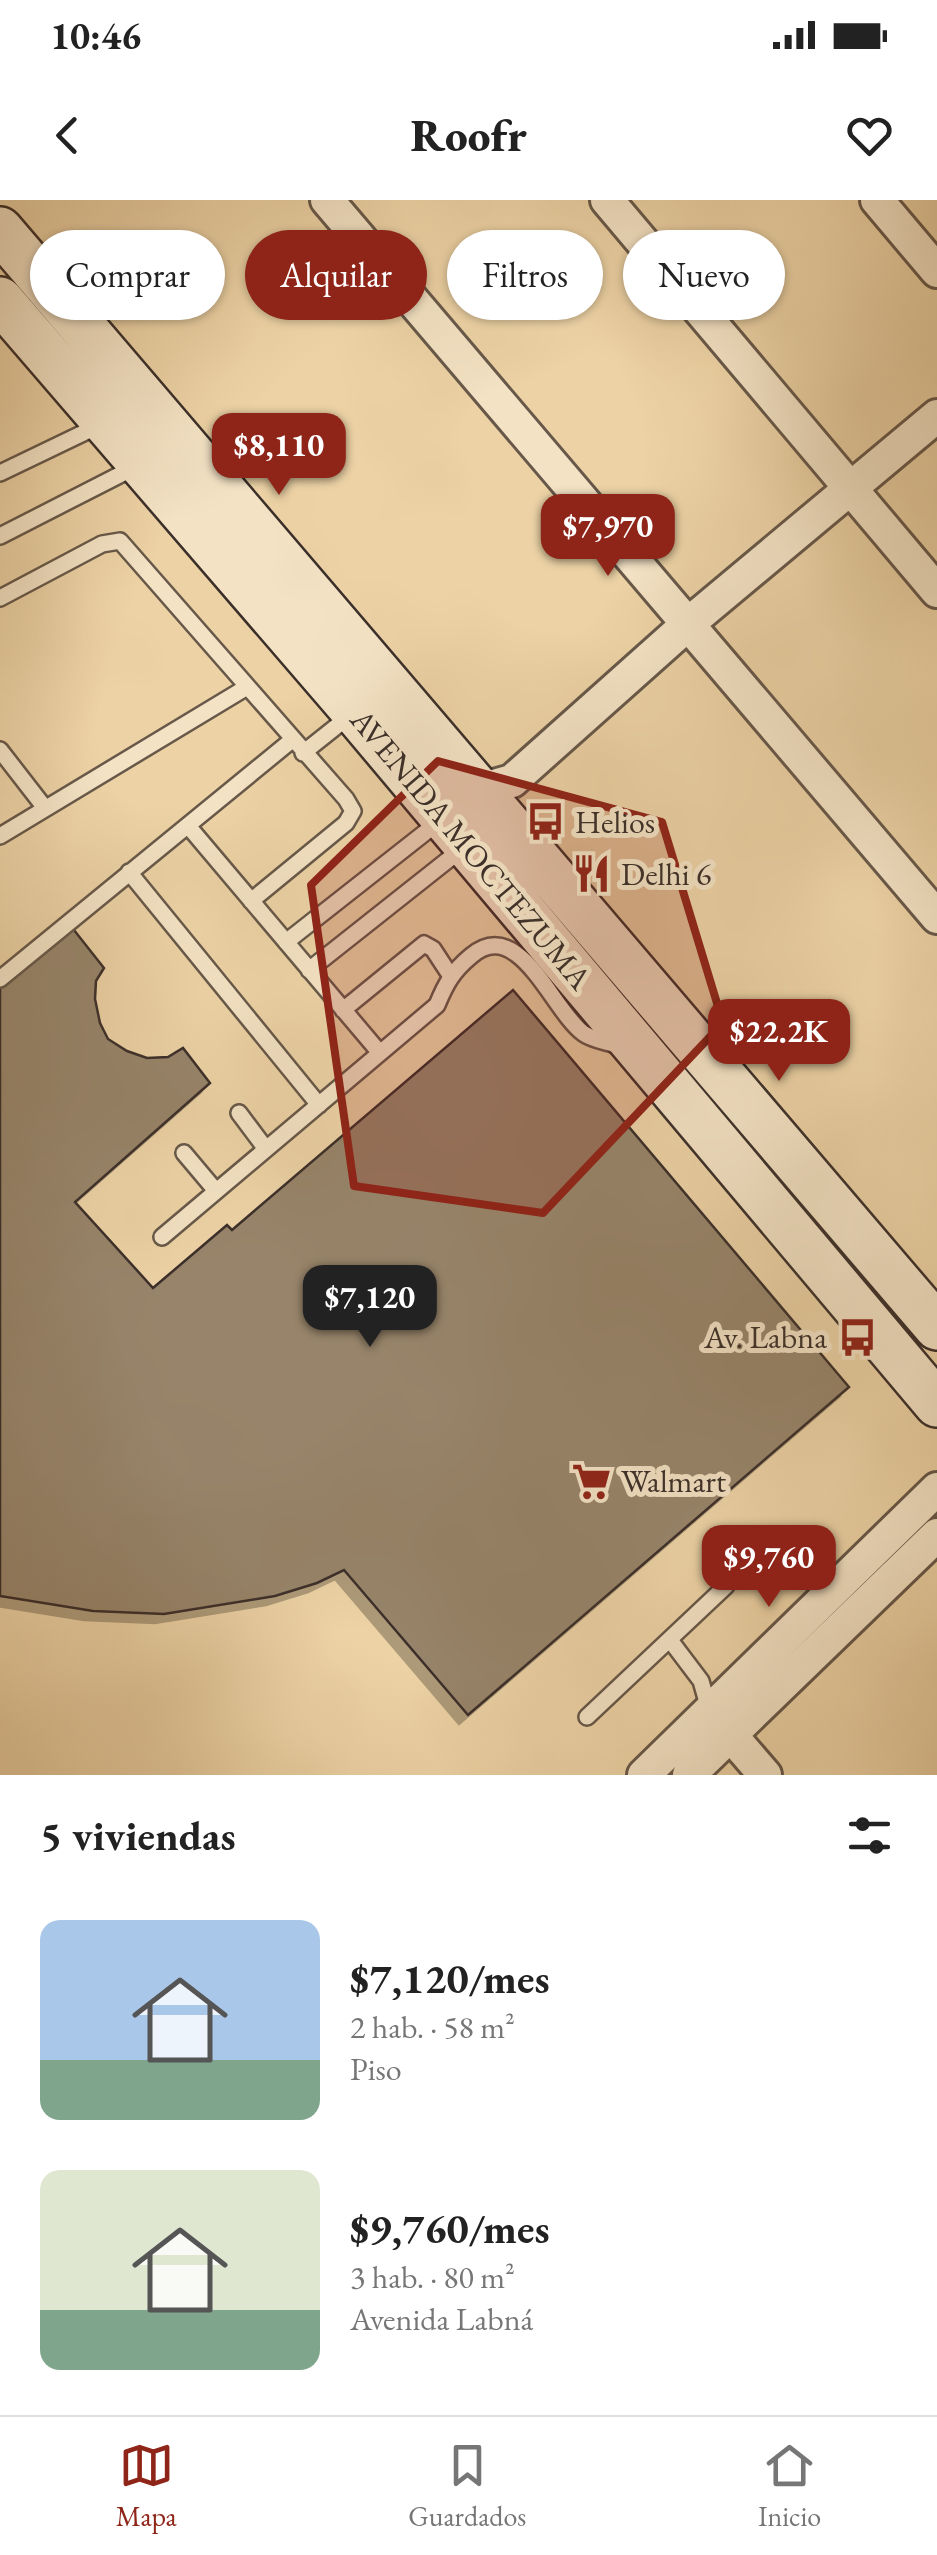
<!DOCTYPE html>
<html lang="es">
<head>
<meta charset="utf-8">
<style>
  :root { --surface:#fff; --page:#f2f2f2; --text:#222; --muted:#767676; --line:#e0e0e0; --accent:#8f2418 }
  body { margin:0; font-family:"EB Garamond",serif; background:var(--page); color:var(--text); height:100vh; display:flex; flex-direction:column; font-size:38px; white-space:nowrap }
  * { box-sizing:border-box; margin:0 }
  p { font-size:32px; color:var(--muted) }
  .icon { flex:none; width:55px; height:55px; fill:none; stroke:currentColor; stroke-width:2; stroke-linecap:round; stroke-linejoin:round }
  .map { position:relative; height:1575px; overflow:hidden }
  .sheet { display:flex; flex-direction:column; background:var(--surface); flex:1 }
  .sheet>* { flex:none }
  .hud { position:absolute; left:30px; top:30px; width:878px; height:90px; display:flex; gap:20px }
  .price { position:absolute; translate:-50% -85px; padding:0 22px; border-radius:20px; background:var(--accent); color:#fff; font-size:32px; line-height:65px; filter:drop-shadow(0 2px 5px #0008) }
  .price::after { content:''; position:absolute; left:50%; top:60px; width:30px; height:22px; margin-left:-15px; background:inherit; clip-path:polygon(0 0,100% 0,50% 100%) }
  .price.active { background:#222; color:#fff }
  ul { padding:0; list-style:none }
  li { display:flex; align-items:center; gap:30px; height:250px; padding:0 40px }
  li span { display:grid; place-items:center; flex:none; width:280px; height:200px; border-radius:20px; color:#555 }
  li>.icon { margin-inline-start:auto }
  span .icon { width:120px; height:120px; fill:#fffc; stroke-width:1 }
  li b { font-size:42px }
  h2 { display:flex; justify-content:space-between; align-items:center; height:120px; padding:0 40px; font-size:42px }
  .tag { padding:0 35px; border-radius:45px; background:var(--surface); box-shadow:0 2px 8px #0004; font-size:35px; line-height:90px }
  .tag.active { background:var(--accent); color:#fff }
  .status { display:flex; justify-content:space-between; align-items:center; height:70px; padding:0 50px; background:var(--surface); direction:ltr }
  .status svg { height:28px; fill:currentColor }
  header { display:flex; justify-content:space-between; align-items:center; height:130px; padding:0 40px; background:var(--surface); font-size:45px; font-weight:800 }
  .tabs { display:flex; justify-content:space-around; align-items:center; height:140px; border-top:2px solid var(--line); background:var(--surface); font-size:28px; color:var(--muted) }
  .tabs a { display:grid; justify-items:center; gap:5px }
  .tabs .active { color:var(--accent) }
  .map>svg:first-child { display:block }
</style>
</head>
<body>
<div class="status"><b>10:46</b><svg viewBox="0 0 49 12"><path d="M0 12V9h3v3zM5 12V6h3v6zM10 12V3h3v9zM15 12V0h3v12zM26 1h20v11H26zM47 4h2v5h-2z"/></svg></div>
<header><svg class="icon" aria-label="back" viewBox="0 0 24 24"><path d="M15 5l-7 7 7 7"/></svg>Roofr<svg class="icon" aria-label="heart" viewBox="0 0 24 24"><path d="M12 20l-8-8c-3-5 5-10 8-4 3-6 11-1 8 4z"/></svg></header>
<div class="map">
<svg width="937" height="1575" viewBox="0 0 937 1575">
  <defs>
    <filter id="shadow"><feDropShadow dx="-9" dy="9" stdDeviation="0" flood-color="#0004"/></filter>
  </defs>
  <rect width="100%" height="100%" fill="#ecd2a5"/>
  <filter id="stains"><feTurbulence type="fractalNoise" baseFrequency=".002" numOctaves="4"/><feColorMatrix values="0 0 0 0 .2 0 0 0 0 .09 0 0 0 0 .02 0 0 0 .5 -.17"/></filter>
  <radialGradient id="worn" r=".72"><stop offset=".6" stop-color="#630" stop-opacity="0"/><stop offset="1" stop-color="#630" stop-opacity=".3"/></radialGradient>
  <path fill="#97846a" stroke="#3b2f2a" stroke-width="2.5" filter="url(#shadow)" d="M70,725l34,43 -8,13 -1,18 5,24 8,16 19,12 20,7 21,-1 15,-9 27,35 -135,119 78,86 74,-63 5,5 281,-240 336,397 -381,328 -124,-145 -27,13 -42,13 -111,18 -71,-3 -93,-15v-612z"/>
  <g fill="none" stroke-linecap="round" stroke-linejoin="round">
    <defs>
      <path id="lane" d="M0,273l102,-49
        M0,336l139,-71
        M0,398l102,-54 18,-3 226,258 7,12 -7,12 -95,78
        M0,550l45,58
        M303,553l49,-39
        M189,627l191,226
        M0,636l247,-149
        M129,672l190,233
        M286,742l155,-122
        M309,770l154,-122
        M0,779l292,-239
        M343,810l81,-66 9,5 17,26
        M239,913l27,36
        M184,953l32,38
        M162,1037l275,-232c9,-22 16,-34 34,-49 48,-41 81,54 112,77 9,7 26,9 36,13
        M670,1440l31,41 8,28
        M587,1517l139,-131"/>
      <path id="street" d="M327,0l610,717
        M607,0l330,391
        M877,0l60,71
        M480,590l32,-9 176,-157 249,-208
        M716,1518l49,57
        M644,1575l293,-286
        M689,1575l248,-240"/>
      <path id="secondary" d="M0,30l937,1097
        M0,100l355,412 582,692"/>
    </defs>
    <use href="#lane" stroke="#675849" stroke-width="20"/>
    <use href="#street" stroke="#675849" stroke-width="38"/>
    <use href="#secondary" stroke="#3b2f2a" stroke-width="50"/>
    <use href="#lane" stroke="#f3e2c4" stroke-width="15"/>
    <use href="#street" stroke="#f3e2c4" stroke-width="32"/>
    <use href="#secondary" stroke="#f3e2c4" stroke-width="45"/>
  </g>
  <path fill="#8f2418" fill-opacity="0.2" stroke="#8f2418" stroke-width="8" stroke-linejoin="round" d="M438,561l224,61 61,201 -180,190 -189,-27 -43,-301z"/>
  <defs>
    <symbol id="bus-bare" viewBox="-9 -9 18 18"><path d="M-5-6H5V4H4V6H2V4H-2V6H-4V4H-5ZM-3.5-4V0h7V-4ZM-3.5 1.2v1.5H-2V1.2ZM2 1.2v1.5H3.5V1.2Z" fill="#8f2418" stroke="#f3e2c4" stroke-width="2.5" paint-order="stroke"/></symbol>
    <symbol id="restaurant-bare" viewBox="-9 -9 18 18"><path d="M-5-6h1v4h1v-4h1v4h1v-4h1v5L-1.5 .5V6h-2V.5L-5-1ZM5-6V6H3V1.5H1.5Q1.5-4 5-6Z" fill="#8f2418" stroke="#f3e2c4" stroke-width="2.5" paint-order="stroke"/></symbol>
    <symbol id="supermarket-bare" viewBox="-9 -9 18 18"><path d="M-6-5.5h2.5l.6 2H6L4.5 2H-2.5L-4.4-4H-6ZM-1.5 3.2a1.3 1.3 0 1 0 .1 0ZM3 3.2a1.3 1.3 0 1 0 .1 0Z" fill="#8f2418" stroke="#f3e2c4" stroke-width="2.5" paint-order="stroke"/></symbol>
  </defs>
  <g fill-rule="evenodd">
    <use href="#bus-bare" x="518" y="594" width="55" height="55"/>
    <use href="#restaurant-bare" x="564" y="646" width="55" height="55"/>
    <use href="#bus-bare" x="830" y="1110" width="55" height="55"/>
    <use href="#supermarket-bare" x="564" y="1254" width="55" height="55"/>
  </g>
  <g text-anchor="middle" stroke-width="10" stroke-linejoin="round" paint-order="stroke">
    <g font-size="32" fill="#3b2f2a" stroke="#f3e2c4" text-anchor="start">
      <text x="575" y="633">Helios</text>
      <text x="621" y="685">Delhi 6</text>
      <text x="827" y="1148" text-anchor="end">Av. Labna</text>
      <text x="621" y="1292">Walmart</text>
    </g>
    <g font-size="32" fill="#3b2f2a" stroke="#f3e2c4">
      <text transform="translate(471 649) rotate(50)" y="11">AVENIDA MOCTEZUMA</text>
    </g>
  </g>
  <rect width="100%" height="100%" filter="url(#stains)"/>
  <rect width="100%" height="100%" fill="url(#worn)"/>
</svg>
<b class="price" style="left:279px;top:298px">$8,110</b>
<b class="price" style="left:608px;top:379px">$7,970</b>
<b class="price" style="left:779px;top:884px">$22.2K</b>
<b class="price active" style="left:370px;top:1150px">$7,120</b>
<b class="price" style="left:769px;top:1410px">$9,760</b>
<div class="hud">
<a class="tag">Comprar</a>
<a class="tag active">Alquilar</a>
<a class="tag">Filtros</a>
<a class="tag">Nuevo</a>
</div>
</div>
<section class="sheet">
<h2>5 viviendas<svg class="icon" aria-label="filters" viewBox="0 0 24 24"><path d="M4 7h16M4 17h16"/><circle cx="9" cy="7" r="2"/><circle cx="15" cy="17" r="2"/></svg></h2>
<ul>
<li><span style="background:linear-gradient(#a9c7e8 70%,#7fa58c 0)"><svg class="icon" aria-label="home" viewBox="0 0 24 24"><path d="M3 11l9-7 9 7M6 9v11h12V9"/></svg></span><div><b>$7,120/mes</b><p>2 hab. · 58 m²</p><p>Piso</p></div></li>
<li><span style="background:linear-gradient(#dfe7d0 70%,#7fa58c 0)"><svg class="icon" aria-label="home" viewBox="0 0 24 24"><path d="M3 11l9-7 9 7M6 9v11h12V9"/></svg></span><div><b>$9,760/mes</b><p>3 hab. · 80 m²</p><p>Avenida Labná</p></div></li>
</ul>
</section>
<nav class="tabs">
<a class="active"><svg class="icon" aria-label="map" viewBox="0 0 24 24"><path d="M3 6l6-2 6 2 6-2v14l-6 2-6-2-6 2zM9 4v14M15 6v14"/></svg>Mapa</a>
<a><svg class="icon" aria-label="saved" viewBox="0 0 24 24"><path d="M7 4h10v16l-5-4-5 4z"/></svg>Guardados</a>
<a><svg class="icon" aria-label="home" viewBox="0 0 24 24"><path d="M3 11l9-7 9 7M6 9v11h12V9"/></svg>Inicio</a>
</nav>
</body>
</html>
